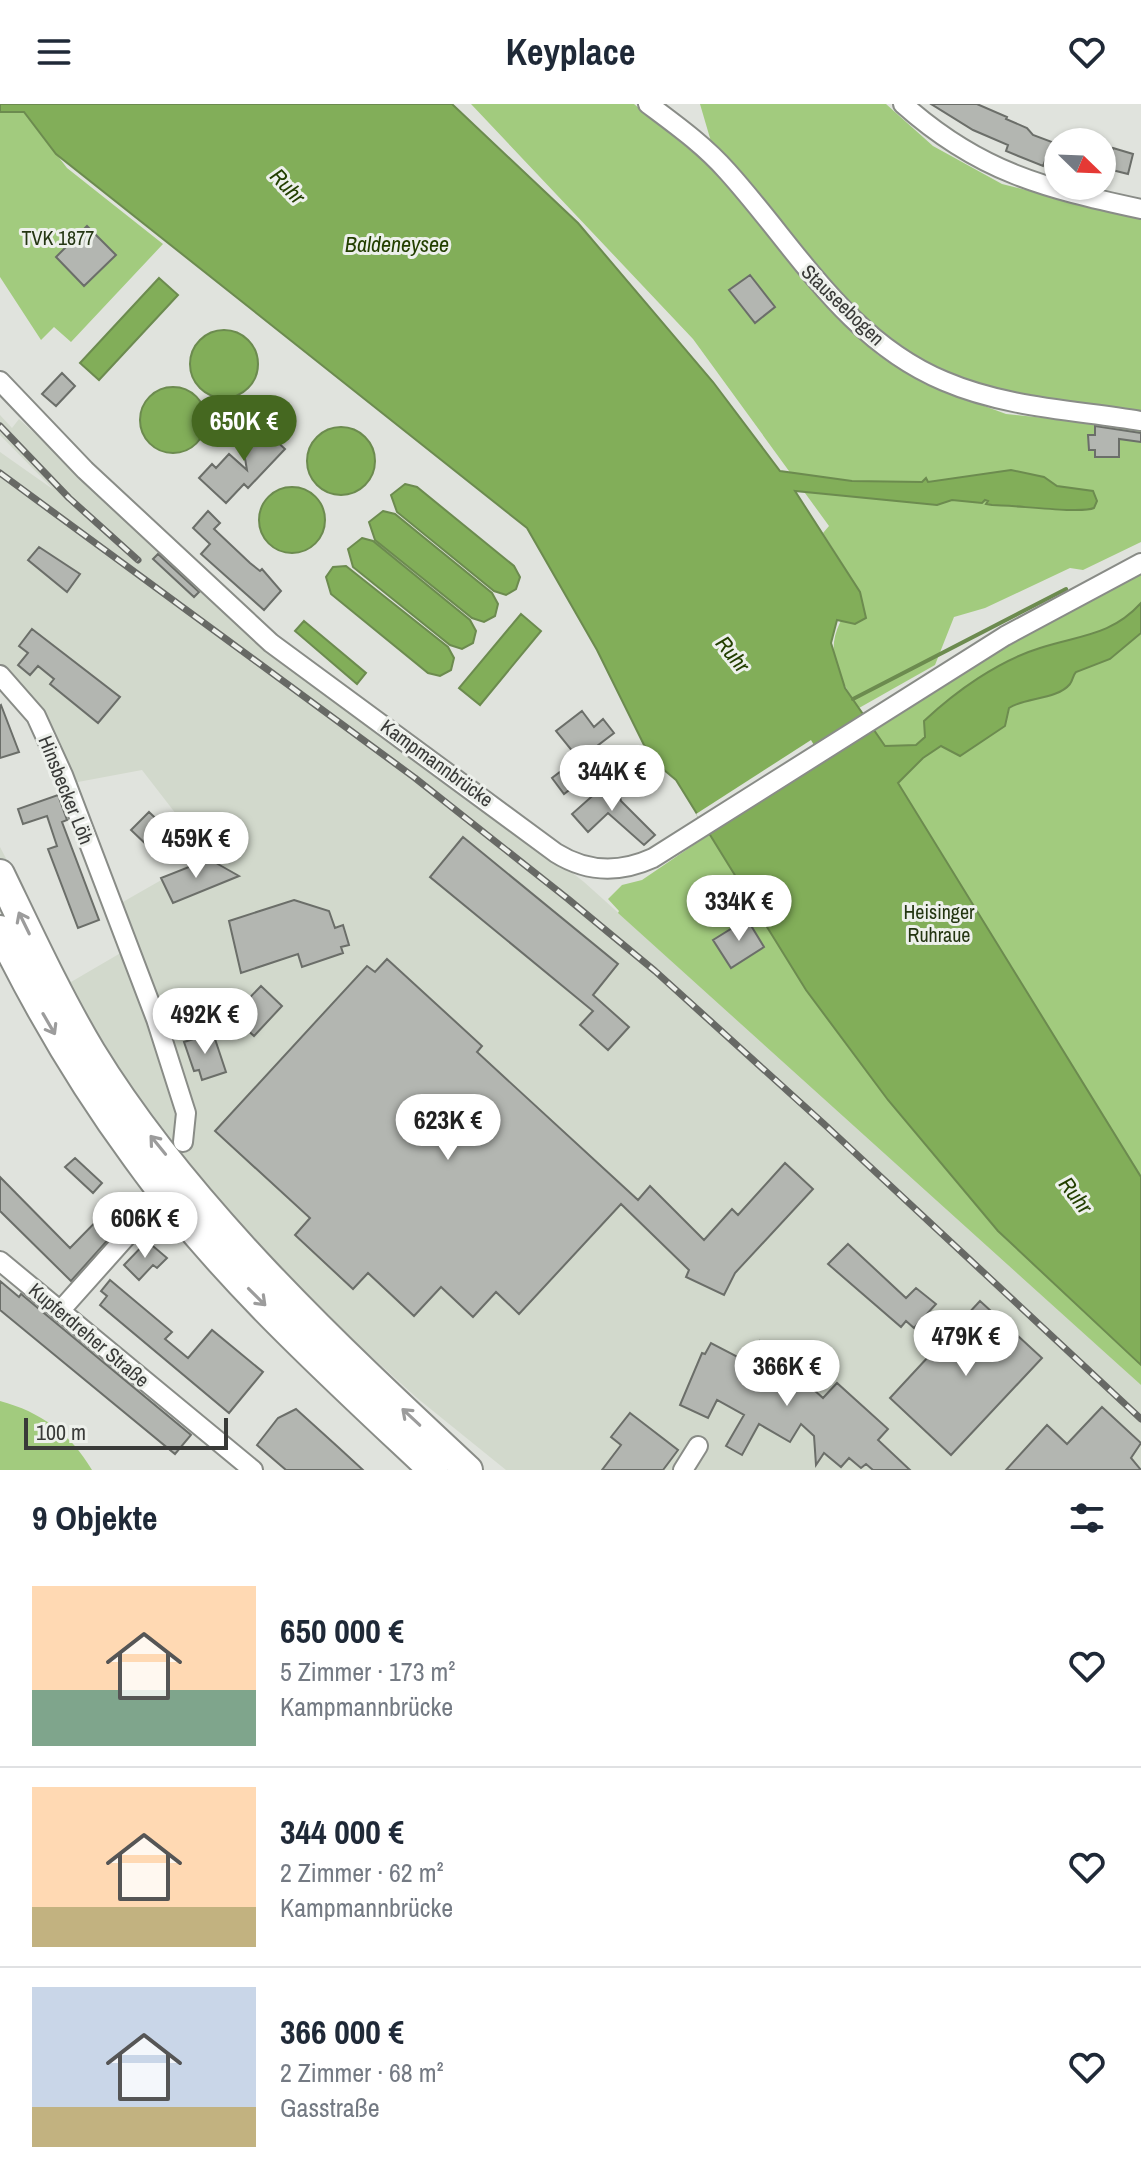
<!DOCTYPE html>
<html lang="de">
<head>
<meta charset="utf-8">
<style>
  :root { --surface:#fff; --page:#f2f2f3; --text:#1f2937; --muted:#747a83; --line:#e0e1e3; --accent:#456820 }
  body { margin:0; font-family:"Archivo Narrow",sans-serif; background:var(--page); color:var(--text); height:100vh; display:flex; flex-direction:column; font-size:30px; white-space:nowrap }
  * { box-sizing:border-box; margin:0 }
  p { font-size:26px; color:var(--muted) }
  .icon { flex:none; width:44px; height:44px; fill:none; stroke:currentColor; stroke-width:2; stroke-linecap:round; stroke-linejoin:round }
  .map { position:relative; height:1366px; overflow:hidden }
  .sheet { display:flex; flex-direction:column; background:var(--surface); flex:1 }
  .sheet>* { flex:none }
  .needle { width:52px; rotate:113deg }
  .tools { position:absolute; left:1044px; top:24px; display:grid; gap:16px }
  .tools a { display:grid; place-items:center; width:72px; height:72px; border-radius:50%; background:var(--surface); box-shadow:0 2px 6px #0004; font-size:40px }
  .scale { position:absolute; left:24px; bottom:20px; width:204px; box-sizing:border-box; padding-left:8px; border:4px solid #393a38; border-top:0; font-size:22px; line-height:28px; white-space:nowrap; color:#393a38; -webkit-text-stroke:6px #edf0eb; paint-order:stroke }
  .price { position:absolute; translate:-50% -68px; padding:0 18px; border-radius:28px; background:#fff; color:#222; font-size:26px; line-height:52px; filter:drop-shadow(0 2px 4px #0008) }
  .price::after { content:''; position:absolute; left:50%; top:48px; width:24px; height:18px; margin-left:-12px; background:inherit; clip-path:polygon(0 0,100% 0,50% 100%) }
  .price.current { background:var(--accent); color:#fff }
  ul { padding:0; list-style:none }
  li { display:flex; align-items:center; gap:24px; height:200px; padding:0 32px }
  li+li { border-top:2px solid var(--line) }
  li span { display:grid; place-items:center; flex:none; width:224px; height:160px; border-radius:0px; color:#555 }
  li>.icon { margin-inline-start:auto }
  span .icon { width:96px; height:96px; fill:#fffc; stroke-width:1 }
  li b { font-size:34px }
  h2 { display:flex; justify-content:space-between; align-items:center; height:96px; padding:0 32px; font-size:34px }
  header { display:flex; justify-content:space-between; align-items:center; height:104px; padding:0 32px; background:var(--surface); font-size:36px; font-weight:700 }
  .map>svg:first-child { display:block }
</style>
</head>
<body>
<header><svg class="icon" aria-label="menu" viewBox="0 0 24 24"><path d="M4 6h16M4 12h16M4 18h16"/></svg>Keyplace<svg class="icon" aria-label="heart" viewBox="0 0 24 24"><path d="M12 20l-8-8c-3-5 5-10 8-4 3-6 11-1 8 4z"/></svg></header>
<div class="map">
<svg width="1141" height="1366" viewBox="0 0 1141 1366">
  <rect width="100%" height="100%" fill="#e0e3dd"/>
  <path fill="#d2d9cc" d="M0,311l12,13 7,-9 141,130 424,333 463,416 94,87v85h-635l-89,-72 -154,-140 -174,-226 -89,-171v-14l71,135 53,-31 -17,-40 100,-57 -65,-84 -80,15 -30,-69 -32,-36v-228l54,38 -54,-55z"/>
  <path fill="#a2cb7e" d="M471,0h163l89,73 125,151 30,27 47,29 81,30 135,14v114l-58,28 -13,-2 -85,40 -31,9 -19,48 -76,43c-33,-48 -35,-71 1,-116l-37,-59 6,-7 -136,-187z
    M700,0h186l47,42 69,38 139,34v195l-98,-12 -72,-18 -69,-33 -37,-29 -46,-48 -107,-128z
    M16,6l8,2 43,56 96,76 -92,98 -17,-15 -13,13 -41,-63v-165z
    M1141,463v818l-523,-472 1,-2 -11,-12 14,-14 20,-5 231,-157 127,-77z
    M0,1297c41,11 71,33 92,69h-92z"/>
  <path fill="#82ae59" stroke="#6c8b4f" stroke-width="2" d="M0,0h452l126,119 135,159 67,89 72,10 70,1 4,-4 2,4 83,-12 33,7 13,9 36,5 4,10 -3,7c-13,6 -80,-3 -102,-3l-6,-1 2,-3 -3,-1 -3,3 -30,-3 -15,5 -142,-14 65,101 6,26 -11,6 -18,-4 -6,23 14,45 40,58 31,-1 9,-8 -1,-16c32,-30 74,-60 116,-73 40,-13 71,-12 101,-45v30l-31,26 -34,13c-3,3 -3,8 -6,12 -13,16 -45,13 -61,24l-4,18 -45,30 -19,-10 -18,12 -25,25 243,394v188l-143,-134 -110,-131 -82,-110 -130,-210 -25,-21 -54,-109 -70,-122 -471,-374 -32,-42h-24z
    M159,174l19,17 -79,85 -19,-17z
    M190 260a34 34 0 1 1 68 0a34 34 0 1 1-68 0Z
    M140 316a33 33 0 1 1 66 0a33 33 0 1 1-66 0Z
    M307 357a34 34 0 1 1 68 0a34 34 0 1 1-68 0Z
    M405,380l12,3 97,79 6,11 -4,12 -10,6 -12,-4 -97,-79 -6,-17z
    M259 416a33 33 0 1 1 66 0a33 33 0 1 1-66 0Z
    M383,407l12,3 97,79 6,11 -3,12 -11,6 -12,-4 -97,-78 -6,-18z
    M362,434l11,3 97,79 6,11 -3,12 -11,6 -12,-4 -97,-78 -5,-18z
    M346,462l102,81 6,11 -3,12 -11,6 -12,-3 -97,-79 -5,-17 7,-10z
    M521,510l20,17 -61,74 -21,-17z
    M304,517l62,52 -9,11 -62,-53z"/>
  <path fill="#e0e3dd" d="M811,636l13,22 -116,72 -12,-20z"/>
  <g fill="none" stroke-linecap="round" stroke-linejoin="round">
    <path stroke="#6c8b4f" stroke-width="4" d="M853,595l213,-110"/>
  </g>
  <path fill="#b3b6b1" stroke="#6b6e69" stroke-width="2" d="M931,0h46l30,13 -1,2 21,9 6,7 19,7 -9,24 -37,-15 2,-6 -35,-15z
    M1113,44l20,6 -5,20 -20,-5z
    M87,122l29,29 -32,31 -28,-29z
    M750,171l25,32 -20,16 -26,-33z
    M62,269l13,13 -19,20 -14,-12z
    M251,317l17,4 4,12 13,12 -37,39 -4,-4 -18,19 -27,-25 13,-14 4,4 13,-14 18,16 -6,-35z
    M1095,322l46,7v9l-22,-3v18h-24v-7h-6l-1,-15h7z
    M208,407l12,12 -6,6 36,34 10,8 2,-2 19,22 -17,19 -63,-56 9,-10 -17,-16z
    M39,443l41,27 -13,18 -39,-32z
    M158,450l41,38 -5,5 -41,-38z
    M32,525l88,68 -22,26 -48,-39 4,-5 -16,-13 -8,9 -12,-10 10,-12 -9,-7z
    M1,601l18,47 -19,6v-52z
    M582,607l12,16 9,-8 11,14 -30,23 11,14 -31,24 -12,-16 26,-20 -22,-27z
    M607,679l11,6 3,12 34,34 -11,10 -36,-32 -20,19 -16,-18z
    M58,691l9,25 -5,2 37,98 -21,8 -30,-79 9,-3 -10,-30 -24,8 -5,-15z
    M149,708l19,18 -18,18 -19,-18z
    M463,733l155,127 -25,31 36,32 -21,23 -28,-25 13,-14 -163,-134z
    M209,755l30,17 -66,27 -12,-25z
    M294,796l35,11 6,17 8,-3 6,20 -8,2 2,6 -41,14 -4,-13 -57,19 -12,-52z
    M747,815l17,28 -33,21 -18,-28z
    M387,855l95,87 -5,6 161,148 12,-14 54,54 28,-31 6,6 47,-52 28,26 -78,84 -11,22 -38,-18 3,-7 -68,-66 -102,110 -23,-22 -23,25 -32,-30 -27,29 -46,-43 -15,16 -58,-54 15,-17 -95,-87 152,-165 8,6z
    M261,882l21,20 -28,30 -22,-20z
    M213,929l13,39 -24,8 -3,-10 -5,1 -10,-29z
    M75,1054l27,25 -9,10 -28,-26z
    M0,1073l70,71 45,-46 15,13 -59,66 -71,-70z
    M147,1137l20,17 -10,10 -4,-3 -14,15 -15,-15z
    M848,1140l58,54 10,-10 20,16 -22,24 -8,-7 -5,6 -73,-63z
    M110,1176l62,52 -7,7 23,19 24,-28 51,42 -34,41 -129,-108 7,-9 -6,-5z
    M0,1177l19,16 2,-3 170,141 -16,19 -175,-144z
    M980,1197l62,57 -91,97 -61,-57z
    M760,1237l63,57 14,-15 51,46 -10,11 32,30h-37l-7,-6 -5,4 -12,-10 -8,9 -17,-14 -8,12 -2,-29 -13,-12 -11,18 -31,-18 -17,31 -16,-9 18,-31 -27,-15 -9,18 -28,-13 22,-52 3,1 6,-11 38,20z
    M1102,1303l39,36 -10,15 10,12h-135l41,-45 20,19z
    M296,1305l42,38 25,23h-77l-29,-25 21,-27z
    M630,1309l48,37 -15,20h-61l19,-25 -10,-8z"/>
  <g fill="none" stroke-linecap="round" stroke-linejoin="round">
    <defs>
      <path id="minor" d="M648,0c28,21 56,41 79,67 68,75 119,169 217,210 63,27 131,29 197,40
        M903,0c76,68 141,84 238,105
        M0,277l85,89 186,173 285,210c32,20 64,20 97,5l352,-222 136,-73
        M0,571l36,41 27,59 93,244 30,94 -3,29
        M0,1157l253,209
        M60,1207l91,-102
        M683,1366l15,-24"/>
      <path id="highway" d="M0,770c29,60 57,121 91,178 94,154 246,296 377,418
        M0,826c39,80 84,156 137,228 83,116 193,215 296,312"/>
    </defs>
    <use href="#minor" stroke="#898c87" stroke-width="22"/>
    <use href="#highway" stroke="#898c87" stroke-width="32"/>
    <use href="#minor" stroke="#fff" stroke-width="18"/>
    <use href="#highway" stroke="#fff" stroke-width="28"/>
    <defs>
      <path id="rail" d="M0,322l69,72 69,62
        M0,369l415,305 153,121 87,72 169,153 317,295"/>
    </defs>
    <use href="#rail" stroke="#676965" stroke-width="7"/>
    <use href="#rail" stroke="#edf0eb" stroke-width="4" stroke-dasharray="12" stroke-linecap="butt"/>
  </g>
  <defs><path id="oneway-shaft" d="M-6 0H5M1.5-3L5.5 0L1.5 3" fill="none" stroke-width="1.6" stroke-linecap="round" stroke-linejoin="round" transform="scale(2)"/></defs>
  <g stroke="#9c9c9c">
    <use href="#oneway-shaft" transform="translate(24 819) rotate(-116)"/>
    <use href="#oneway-shaft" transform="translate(49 920) rotate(60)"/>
    <use href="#oneway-shaft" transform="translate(158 1041) rotate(-129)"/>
    <use href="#oneway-shaft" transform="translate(257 1193) rotate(45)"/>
    <use href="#oneway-shaft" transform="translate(411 1313) rotate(-137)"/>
  </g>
  <g text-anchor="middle" stroke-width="6" stroke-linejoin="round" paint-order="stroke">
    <g font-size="20" fill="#243612" stroke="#edf0eb">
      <text x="58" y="141">TVK 1877</text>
      <text x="939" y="815">Heisinger<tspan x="939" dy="23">Ruhraue</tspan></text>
    </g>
    <g font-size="20" fill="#393a38" stroke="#edf0eb">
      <text transform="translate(843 201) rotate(44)" y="7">Stauseebogen</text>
      <text transform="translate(437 659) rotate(36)" y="7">Kampmannbrücke</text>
      <text transform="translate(66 686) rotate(68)" y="7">Hinsbecker Löh</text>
      <text transform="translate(89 1231) rotate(40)" y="7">Kupferdreher Straße</text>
    </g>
    <g font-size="22" font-style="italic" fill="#233f00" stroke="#edf0eb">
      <text transform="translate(288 82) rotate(47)" y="8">Ruhr</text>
      <text x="397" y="148">Baldeneysee</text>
      <text transform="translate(733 550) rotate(51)" y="8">Ruhr</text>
      <text transform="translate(1076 1091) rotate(53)" y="8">Ruhr</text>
    </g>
  </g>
</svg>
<div class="tools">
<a><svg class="needle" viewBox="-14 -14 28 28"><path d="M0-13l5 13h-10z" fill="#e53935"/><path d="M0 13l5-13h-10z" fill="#747a83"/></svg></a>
</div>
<div class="scale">100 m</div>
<b class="price current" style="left:244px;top:359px">650K €</b>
<b class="price" style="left:612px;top:709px">344K €</b>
<b class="price" style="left:196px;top:776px">459K €</b>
<b class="price" style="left:739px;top:839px">334K €</b>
<b class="price" style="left:205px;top:952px">492K €</b>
<b class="price" style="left:448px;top:1058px">623K €</b>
<b class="price" style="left:145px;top:1156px">606K €</b>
<b class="price" style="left:966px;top:1274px">479K €</b>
<b class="price" style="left:787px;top:1304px">366K €</b>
</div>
<section class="sheet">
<h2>9 Objekte<svg class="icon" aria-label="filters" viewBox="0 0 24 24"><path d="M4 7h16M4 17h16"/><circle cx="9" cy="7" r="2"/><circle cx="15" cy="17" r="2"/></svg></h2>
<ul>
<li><span style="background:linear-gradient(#ffd9b3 65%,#7fa58c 0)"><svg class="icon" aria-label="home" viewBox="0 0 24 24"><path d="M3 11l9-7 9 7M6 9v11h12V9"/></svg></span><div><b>650 000 €</b><p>5 Zimmer · 173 m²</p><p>Kampmannbrücke</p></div><svg class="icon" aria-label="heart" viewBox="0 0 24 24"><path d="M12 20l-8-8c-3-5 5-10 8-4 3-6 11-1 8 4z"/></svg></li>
<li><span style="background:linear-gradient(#ffd9b3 75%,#c2b280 0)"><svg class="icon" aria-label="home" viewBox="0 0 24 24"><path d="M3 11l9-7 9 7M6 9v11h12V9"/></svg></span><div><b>344 000 €</b><p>2 Zimmer · 62 m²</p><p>Kampmannbrücke</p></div><svg class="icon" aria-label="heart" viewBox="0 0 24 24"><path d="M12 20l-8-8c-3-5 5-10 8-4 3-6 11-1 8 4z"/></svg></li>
<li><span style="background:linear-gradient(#c9d6e8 75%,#c2b280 0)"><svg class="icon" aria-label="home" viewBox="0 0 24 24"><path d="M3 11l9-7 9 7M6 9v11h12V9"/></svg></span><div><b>366 000 €</b><p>2 Zimmer · 68 m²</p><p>Gasstraße</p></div><svg class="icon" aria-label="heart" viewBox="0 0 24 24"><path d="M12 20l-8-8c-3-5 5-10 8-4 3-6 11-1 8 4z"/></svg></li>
</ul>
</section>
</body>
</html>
